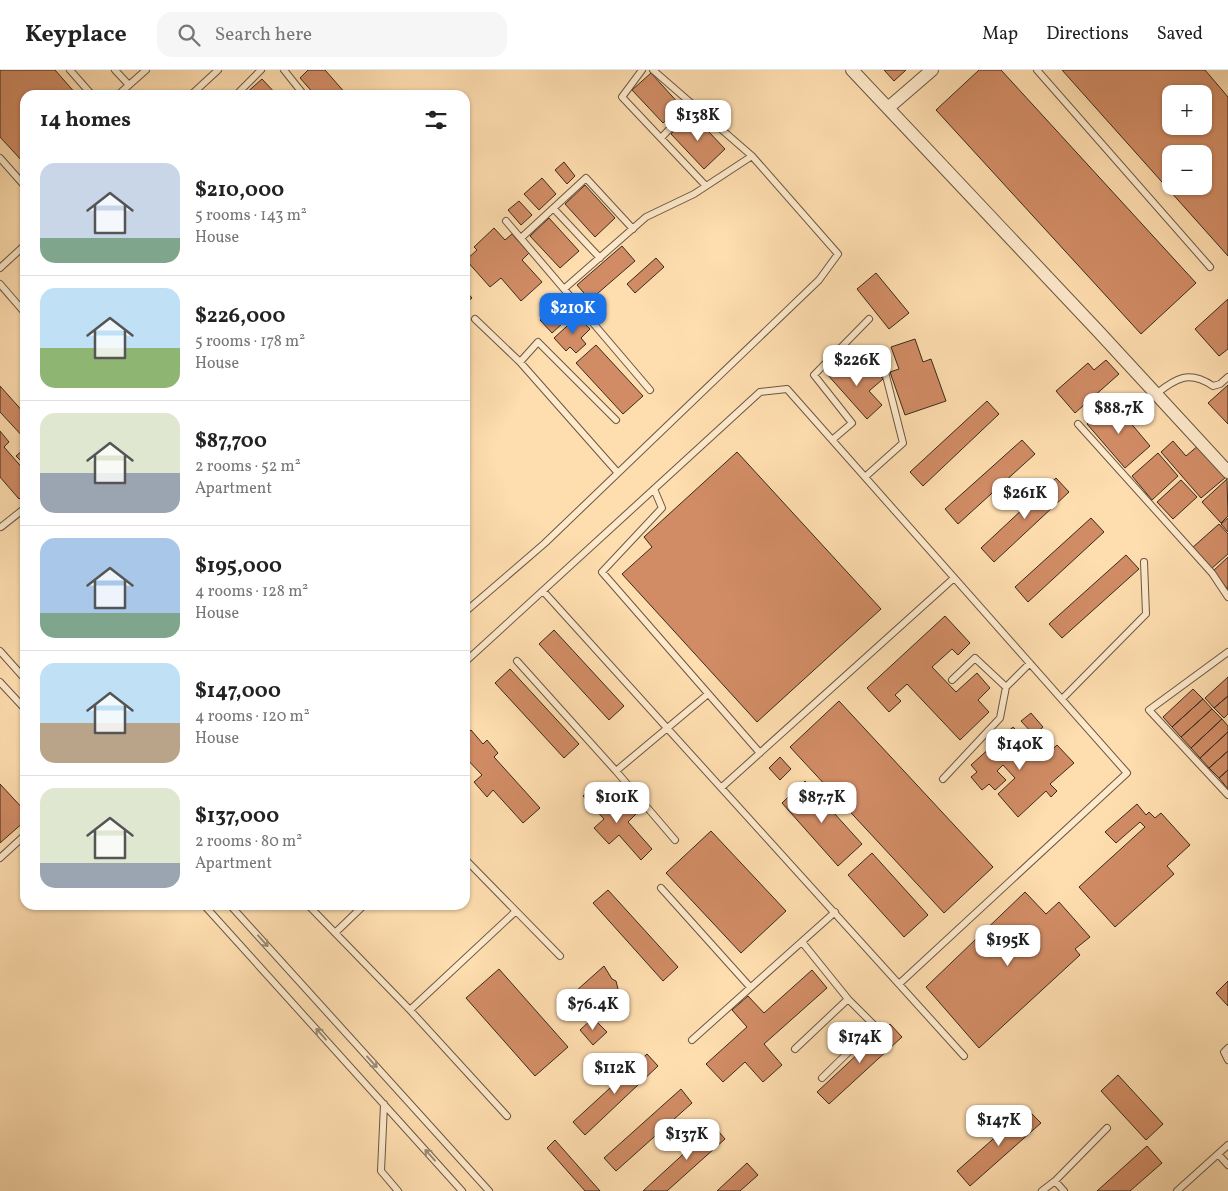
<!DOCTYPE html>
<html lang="en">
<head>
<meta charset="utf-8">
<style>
  :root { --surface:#fff; --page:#f6f6f6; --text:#222; --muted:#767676; --line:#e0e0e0; --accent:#1a73e8 }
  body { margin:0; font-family:Vollkorn,serif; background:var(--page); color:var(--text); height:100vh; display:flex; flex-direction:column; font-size:19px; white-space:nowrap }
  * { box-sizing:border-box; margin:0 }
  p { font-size:16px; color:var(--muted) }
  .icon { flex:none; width:28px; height:28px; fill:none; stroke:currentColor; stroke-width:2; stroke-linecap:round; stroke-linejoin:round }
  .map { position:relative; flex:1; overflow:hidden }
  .details { position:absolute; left:20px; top:20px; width:450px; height:820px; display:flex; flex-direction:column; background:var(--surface); border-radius:15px; box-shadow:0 1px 4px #0004 }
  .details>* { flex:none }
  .tools { position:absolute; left:1162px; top:15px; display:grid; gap:10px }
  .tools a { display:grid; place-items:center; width:50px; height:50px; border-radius:10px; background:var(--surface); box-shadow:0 1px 4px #0004; font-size:25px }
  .price { position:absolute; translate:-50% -42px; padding:0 11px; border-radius:10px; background:#fff; color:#222; font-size:16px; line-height:32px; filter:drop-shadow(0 1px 2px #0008) }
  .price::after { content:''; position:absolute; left:50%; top:30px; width:15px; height:11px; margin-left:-8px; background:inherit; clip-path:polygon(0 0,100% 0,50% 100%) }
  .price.current { background:var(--accent); color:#fff }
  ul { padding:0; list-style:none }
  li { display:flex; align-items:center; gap:15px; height:125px; padding:0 20px }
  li+li { border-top:1px solid var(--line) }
  li span { display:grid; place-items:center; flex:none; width:140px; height:100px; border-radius:15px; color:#555 }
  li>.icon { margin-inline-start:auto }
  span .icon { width:60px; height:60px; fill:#fffc; stroke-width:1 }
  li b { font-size:21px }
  h2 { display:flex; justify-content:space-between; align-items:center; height:60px; padding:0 20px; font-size:21px }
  header { display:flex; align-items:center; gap:30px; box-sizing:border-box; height:70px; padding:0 25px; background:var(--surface); border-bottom:1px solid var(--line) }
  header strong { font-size:24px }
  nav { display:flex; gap:28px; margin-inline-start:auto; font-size:18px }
  .search { width:350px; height:45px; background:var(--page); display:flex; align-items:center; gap:12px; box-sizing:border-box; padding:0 18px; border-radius:15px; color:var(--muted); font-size:19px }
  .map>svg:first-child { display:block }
</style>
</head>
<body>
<header>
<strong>Keyplace</strong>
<div class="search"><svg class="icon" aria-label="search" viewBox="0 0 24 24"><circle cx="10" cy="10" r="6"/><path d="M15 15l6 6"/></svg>Search here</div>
<nav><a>Map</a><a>Directions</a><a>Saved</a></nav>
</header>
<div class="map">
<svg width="1228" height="1121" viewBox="0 0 1228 1121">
  <rect width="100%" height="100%" fill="#feddaf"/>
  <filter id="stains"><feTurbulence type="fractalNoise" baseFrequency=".004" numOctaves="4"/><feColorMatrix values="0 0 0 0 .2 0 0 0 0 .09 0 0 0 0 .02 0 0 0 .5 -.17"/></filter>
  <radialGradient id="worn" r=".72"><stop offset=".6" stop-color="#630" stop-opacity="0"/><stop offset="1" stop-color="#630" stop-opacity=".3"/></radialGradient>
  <path fill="#d18c65" stroke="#372b1f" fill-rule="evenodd" d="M0,0h55l22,25h-52v65l-2,2 -23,-25z
    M308,0h17l22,25h-32l-15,-17z
    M884,0h22l-12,11z
    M979,0h22l195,213 -55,51 -205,-224z
    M1062,0h143l23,27v159zM1171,24h33v32h-33zM1171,84h33v32h-33z
    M651,3l30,33 -18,17 -31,-33z
    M262,9l15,16h-33z
    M692,44l33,35 -21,20 -33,-35z
    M564,92l11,14 -8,8 -12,-14z
    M542,108l14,16 -17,16 -15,-16z
    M585,115l30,33 -20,19 -30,-33z
    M519,131l13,14 -11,10 -13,-15z
    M549,148l30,33 -19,17 -30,-32z
    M494,158l11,12 7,-6 17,19 -7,7 20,22 -21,19 -20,-23 -11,9 -24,-27 11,-10 -3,-3z
    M622,176l13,15 -45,39 -13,-15z
    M656,188l8,9 -29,26 -8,-9z
    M876,203l33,40 -20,16 -32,-40z
    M465,220l7,8 -7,5z
    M565,229l11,13 -6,4 -2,-2 -7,6 2,3 -11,10 -12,-13 12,-11 4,3 7,-6 -3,-3z
    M1228,229v50l-9,7 -24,-27z
    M578,246l12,13 -9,9 5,6 -10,9 -6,-6 -4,4 -12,-13z
    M915,269l8,23 8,-3 15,42 -41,14 -15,-43 9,-3 -8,-22z
    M596,275l47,51 -20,18 -47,-51z
    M842,288l17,20 13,-12 11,13 -14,12 13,14 -15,14 -41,-46z
    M1106,290l13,14 -44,39 -19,-22 32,-28 6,7z
    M1228,315v39l-20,-21z
    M0,316l25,28v25l-25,-27z
    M987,331l12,13 -76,72 -13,-14z
    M1113,332l37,44 -25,22 -38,-44z
    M0,361l9,11 -5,5 21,24v22l-6,6 -19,-22z
    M1022,370l13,14 -77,70 -13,-15z
    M1173,371l13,15 13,-11 27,32 -25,21 -40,-46z
    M25,378v17l-9,-9z
    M737,382l144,157 -124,113 -135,-148 30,-27 -8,-10z
    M1158,383l20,23 -26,24 -20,-24z
    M1056,408l13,14 -75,70 -13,-14z
    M1227,409l1,37 -7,7 -19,-21z
    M1181,410l16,17 -24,22 -16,-17z
    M1091,448l13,14 -76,70 -13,-15z
    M1228,448v14l-7,-8z
    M1219,454l9,10v20l-17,15 -19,-21z
    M1126,485l13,14 -77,69 -13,-14z
    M1228,487v32l-16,-17z
    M945,546l25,27 -12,12 -6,-6 -20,18 24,25 21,-19 13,15 -12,12 11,12 -29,28 -53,-56 -12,11 6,6 -12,11 -22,-24z
    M554,560l70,76 -15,14 -70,-76z
    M510,599l69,75 -15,14 -69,-75z
    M1228,607v19l-14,12 -9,-10z
    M1193,619l10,10 -31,28 -9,-10z
    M1228,626v18l-4,4 -10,-10z
    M1203,629l9,10 -31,28 -9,-10z
    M839,631l154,166 -49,46 -154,-166z
    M1212,639l10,10 -31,29 -10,-11z
    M1031,643l12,14 -9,8 -13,-14z
    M1222,649l6,7v6l-28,26 -9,-10z
    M1013,657l29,32 15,-14 17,18 -24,21 7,7 -6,6 -5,-6 -28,26 -20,-23 17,-16 -12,-13 -6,6 9,9 -11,10 -6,-6 -7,6 -11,-13 6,-5 -6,-7z
    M471,660l12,14 4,-4 11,13 -4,4 46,51 -17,15 -30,-33 -6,7 -13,-15 8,-7 -17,-18v-21z
    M1228,662v19l-19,17 -9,-10z
    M1228,681v19l-9,8 -10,-10z
    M780,687l11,12 -11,11 -11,-12z
    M1228,700v19l-9,-11z
    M805,711l57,63 -24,22 -56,-63z
    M0,714l25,27v10l-25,22z
    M593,716l25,28 12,-11 8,9 -10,10 24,27 -11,11 -22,-25 -10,9 -15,-16 10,-9 -21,-23z
    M1137,734l9,11 3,-3 6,6 6,-5 29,32 -23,21 7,8 -59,53 -36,-40 66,-60 -5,-5 -24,21 -11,-11z
    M711,761l75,80 -45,42 -75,-80z
    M872,783l56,62 -24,22 -56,-62z
    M608,820l70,77 -15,14 -70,-78z
    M1025,822l21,22 13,-12 31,35 -15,12 5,6 -101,93 -53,-61z
    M604,896l8,13 4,2 5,20 -13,12 -18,-9 -1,-4 -13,-9z
    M499,899l69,78 -33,29 -69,-78z
    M812,900l15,18 -63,56 18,21 -19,17 -18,-20 -22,20 -17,-18 41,-37 -15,-17 16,-14 16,17z
    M1228,911v25l-12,-13z
    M593,948l14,14 -14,13 -13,-15z
    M890,954l12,13 -73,67 -12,-12z
    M647,984l11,12 -73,69 -12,-13z
    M1118,1005l45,49 -17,16 -45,-49z
    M681,1019l11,14 -76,68 -12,-13z
    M1027,1039l14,14 -71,63 -13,-15z
    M714,1056l11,13 -58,52h-24z
    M555,1070l45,51h-15l-38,-43z
    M1147,1076l15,17 -32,28h-33z
    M747,1093l11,12 -18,16h-23z"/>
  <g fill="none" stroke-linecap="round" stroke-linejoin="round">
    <defs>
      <path id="lane" d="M70,0l22,25
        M115,0l14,15 -11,10
        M284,0l20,25
        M642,0l-20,27 84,89
        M653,0l99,86
        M1037,0l173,197
        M129,15l17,-15
        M191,25l27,-25
        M236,25l25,-25
        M661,68l32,-34
        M0,88l23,26 2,-2
        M554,139l46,49
        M506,151l144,169
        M521,168l65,-60 47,51
        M0,198l25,-23
        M0,214l25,29
        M475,249l45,43 98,111
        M520,292l18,-20 78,78
        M1156,324c20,-16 33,-24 57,-8l7,-2 8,-7
        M1078,354l134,149 16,24
        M832,370l20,-17 -38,-48 55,-56
        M865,407l38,-34 -18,-71
        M654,419l8,19 -60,64 158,181
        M1,457l24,-19
        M543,521l421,465
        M465,542l80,-69 274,-263 19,-26 -86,-98 -58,38 -48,23 -81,71
        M0,581l25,28
        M1228,582l-79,58 79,85
        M517,591l99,110
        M465,592l295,-270 27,-3 340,384 -228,211
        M952,610l23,-22 31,29
        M0,612l25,27
        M1062,629l84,-85 -2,-52
        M943,709l57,-61 6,-31 24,-24
        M722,717l232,-209
        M675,770l-59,-69 92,-77
        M0,788l25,-23
        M465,789l95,97
        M661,818l89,99
        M204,835l258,286
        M230,835l259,286
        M308,835l102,105
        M335,863l29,-28
        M692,970l143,-128
        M1228,978l-4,4 4,8
        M795,979l53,-50 -46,-57
        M822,1008l53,-52 -27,-27
        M384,1034l-3,67 17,20
        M507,1046l-97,-106 106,-99
        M1218,1084l10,-9
        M1055,1111l52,-53
        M1042,1121l13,-10 9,10
        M1177,1121l41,-37 10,11"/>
      <path id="street" d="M852,0l246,261 130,141
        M888,38l44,-38"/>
    </defs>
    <use href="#lane" stroke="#695843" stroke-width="8"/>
    <use href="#street" stroke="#695843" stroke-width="14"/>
    <use href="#lane" stroke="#fee9cb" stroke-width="6"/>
    <use href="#street" stroke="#fee9cb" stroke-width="12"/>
  </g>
  <defs><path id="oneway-shaft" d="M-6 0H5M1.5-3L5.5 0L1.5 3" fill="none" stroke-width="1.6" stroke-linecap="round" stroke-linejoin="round" transform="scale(1.25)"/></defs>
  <g stroke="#9a8a75">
    <use href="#oneway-shaft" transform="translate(263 871) rotate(48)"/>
    <use href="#oneway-shaft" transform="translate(321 964) rotate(-132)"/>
    <use href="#oneway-shaft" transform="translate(372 992) rotate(48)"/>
    <use href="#oneway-shaft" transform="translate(430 1085) rotate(-132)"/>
  </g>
  <rect width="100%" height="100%" filter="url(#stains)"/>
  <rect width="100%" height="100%" fill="url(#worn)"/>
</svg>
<div class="tools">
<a>+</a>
<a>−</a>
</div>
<b class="price" style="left:698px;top:72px">$138K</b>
<b class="price current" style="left:573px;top:265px">$210K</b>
<b class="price" style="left:857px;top:317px">$226K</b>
<b class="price" style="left:1119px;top:365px">$88.7K</b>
<b class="price" style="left:1025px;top:450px">$261K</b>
<b class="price" style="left:1020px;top:701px">$140K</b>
<b class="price" style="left:617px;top:754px">$101K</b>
<b class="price" style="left:822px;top:754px">$87.7K</b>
<b class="price" style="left:1008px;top:897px">$195K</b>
<b class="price" style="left:593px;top:961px">$76.4K</b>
<b class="price" style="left:860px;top:994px">$174K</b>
<b class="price" style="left:615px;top:1025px">$112K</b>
<b class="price" style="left:999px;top:1077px">$147K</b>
<b class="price" style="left:687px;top:1091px">$137K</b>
<section class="details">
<h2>14 homes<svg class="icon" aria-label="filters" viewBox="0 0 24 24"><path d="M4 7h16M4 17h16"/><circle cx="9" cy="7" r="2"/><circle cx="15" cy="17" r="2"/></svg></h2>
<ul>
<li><span style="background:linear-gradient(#c9d6e8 75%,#7fa58c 0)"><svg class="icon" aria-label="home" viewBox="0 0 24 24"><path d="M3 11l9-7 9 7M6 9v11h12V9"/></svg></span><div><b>$210,000</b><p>5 rooms · 143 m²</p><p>House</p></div></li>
<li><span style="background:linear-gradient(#bfe0f5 60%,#8fb573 0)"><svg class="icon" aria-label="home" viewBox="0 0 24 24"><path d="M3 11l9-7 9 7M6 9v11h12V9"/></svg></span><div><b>$226,000</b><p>5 rooms · 178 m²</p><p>House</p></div></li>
<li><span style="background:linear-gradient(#dfe7d0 60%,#9aa5b1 0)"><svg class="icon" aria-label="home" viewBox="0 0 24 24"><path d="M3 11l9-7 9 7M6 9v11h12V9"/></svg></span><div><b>$87,700</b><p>2 rooms · 52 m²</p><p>Apartment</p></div></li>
<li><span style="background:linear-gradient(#a9c7e8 75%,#7fa58c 0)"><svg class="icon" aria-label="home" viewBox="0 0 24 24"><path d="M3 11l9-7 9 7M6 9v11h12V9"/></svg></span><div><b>$195,000</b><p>4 rooms · 128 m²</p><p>House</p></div></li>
<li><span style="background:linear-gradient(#bfe0f5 60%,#b9a48a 0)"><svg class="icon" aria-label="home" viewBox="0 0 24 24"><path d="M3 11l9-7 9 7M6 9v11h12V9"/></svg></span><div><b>$147,000</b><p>4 rooms · 120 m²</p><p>House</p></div></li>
<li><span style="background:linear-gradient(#dfe7d0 75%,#9aa5b1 0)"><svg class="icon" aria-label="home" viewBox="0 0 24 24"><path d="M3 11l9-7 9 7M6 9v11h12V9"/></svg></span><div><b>$137,000</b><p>2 rooms · 80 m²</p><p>Apartment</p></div></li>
</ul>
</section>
</div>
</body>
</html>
